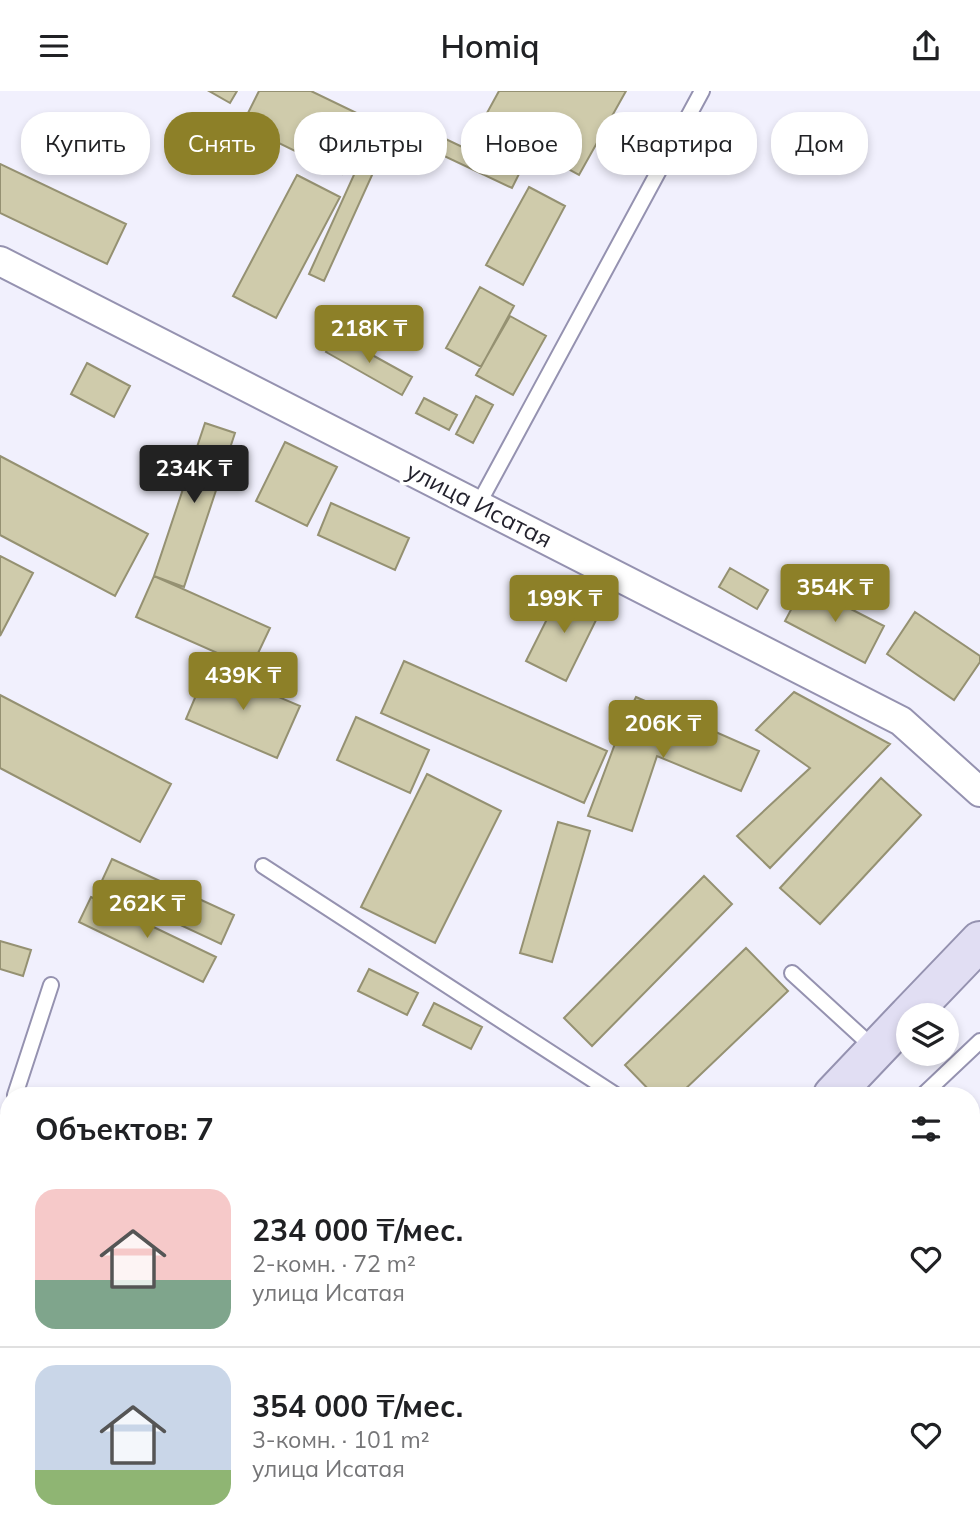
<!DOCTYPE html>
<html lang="ru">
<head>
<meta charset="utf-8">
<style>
  :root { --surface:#fff; --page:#f2f2f2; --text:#202124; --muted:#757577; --line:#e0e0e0; --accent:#8d8028 }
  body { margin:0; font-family:Mulish,sans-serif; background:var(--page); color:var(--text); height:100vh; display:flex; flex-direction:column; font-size:26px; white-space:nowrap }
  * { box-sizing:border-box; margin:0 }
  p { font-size:23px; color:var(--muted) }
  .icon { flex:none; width:38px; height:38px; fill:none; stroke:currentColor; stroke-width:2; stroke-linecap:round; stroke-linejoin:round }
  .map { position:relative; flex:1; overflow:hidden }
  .details { position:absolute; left:0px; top:996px; width:980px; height:450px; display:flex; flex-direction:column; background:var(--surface); border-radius:28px 28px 0 0; box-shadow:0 4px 10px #0003 }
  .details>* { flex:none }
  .guide { position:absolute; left:21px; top:21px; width:938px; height:63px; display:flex; gap:14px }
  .fabs { position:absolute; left:896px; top:912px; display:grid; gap:14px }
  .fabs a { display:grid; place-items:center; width:63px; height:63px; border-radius:50%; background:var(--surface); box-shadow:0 4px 10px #0003; font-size:35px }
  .price { position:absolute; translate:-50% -60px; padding:0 16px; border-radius:7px; background:var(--accent); color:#fff; font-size:23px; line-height:46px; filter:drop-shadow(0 2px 4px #0008) }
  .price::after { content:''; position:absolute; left:50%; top:42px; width:21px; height:16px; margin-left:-10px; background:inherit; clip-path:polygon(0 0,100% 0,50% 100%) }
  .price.current { background:#222; color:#fff }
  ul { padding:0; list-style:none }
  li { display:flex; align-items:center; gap:21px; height:175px; padding:0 35px }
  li+li { border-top:2px solid var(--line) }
  li span { display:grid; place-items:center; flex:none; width:196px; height:140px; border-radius:21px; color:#555 }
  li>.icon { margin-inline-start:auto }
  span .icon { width:84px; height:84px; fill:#fffc; stroke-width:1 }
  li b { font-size:30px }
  h2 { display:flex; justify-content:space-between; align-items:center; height:84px; padding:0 35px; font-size:30px }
  .chip { padding:0 24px; border-radius:28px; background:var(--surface); box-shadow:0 4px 10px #0003; font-size:24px; line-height:63px }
  .chip.current { background:var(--accent); color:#fff }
  header { display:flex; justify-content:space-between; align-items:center; height:91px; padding:0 35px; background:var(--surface); font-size:32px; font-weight:600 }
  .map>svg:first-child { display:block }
</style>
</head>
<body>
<header><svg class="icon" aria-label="menu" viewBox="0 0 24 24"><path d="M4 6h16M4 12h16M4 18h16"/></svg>Homiq<svg class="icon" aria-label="share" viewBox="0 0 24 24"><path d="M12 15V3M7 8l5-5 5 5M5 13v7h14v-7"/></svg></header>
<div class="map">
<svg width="980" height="1444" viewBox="0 0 980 1444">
  <rect width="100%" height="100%" fill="#f1f0fd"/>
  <path fill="#cfcbab" stroke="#959172" stroke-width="2" d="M209,0h28l-7,12z
    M259,0h52l58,28 -27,55 -100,-49z
    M499,0h127l-47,84 -97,-53z
    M393,23l126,60 -7,14 -125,-59z
    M377,33l15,7 -68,150 -15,-7z
    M0,73l126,60 -19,40 -107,-51z
    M297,84l43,22 -64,121 -43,-22z
    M529,96l36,19 -42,79 -37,-20z
    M480,196l34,19 -33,61 -35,-19z
    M510,225l36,20 -33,59 -37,-20z
    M336,244l76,42 -10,18 -76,-43z
    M87,272l43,23 -16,31 -43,-23z
    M476,305l17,9 -20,38 -17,-9z
    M424,307l33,17 -8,15 -33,-17z
    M205,332l30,10 -51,154 -30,-11z
    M285,351l52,25 -30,59 -51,-25z
    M0,365l148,78 -33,62 -115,-61z
    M331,412l78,35 -14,32 -77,-35z
    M0,465l33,17 -33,63z
    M730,477l38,22 -11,19 -38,-22z
    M154,485l116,52 -19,40 -115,-51z
    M804,494l80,41 -19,37 -80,-42z
    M562,498l40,19 -36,73 -40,-20z
    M915,521l65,44v6l-26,38 -67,-46z
    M404,570l203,90 -23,52 -203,-90z
    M208,576l92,39 -23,52 -91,-39z
    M794,601l96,52 -120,124 -33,-32 73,-68 -54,-38z
    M0,604l171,89 -31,58 -140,-74z
    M636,606l123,54 -18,40 -84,-35 -25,75 -44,-15 34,-91z
    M356,626l73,33 -19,43 -73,-33z
    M427,683l74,37 -66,132 -74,-36z
    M881,687l40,37 -101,109 -40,-36z
    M558,731l32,9 -38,131 -32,-9z
    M112,768l122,56 -13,29 -122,-57z
    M704,785l28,28 -140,142 -28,-28z
    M91,806l125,60 -13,25 -124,-60z
    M0,850l31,9 -8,26 -23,-7z
    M746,857l42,43 -109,104h-25l-29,-30z
    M369,878l49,24 -11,22 -49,-24z
    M434,912l48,24 -11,22 -48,-24z
    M980,1271v116l-9,-3v-74z
    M805,1437h106l-2,7h-105z"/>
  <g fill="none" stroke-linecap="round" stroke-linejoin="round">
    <defs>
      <path id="lane" d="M478,414l224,-414
        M263,775l353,229
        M792,882l83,76
        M15,1004l36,-110
        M923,1004l57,-54
        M0,1052l9,-27
        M495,1444l6,-7"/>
      <path id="street" d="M0,170l901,460 79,71"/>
      <path id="secondary" d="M909,924l71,-74
        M833,1004l75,-79
        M414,1444l7,-7"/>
    </defs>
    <use href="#lane" stroke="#9592b0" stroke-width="18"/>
    <use href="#street" stroke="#9592b0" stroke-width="32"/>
    <use href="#secondary" stroke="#9592b0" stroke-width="42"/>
    <path stroke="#aaa9b5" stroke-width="4.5" stroke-dasharray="7 3.5" stroke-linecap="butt" d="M738,1437l6,7"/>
    <use href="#lane" stroke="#fff" stroke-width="14"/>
    <use href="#street" stroke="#fff" stroke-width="28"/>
    <use href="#secondary" stroke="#e1def3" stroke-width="38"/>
  </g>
  <g text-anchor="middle" stroke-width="7" stroke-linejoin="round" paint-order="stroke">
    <g font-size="24" fill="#23222d" stroke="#fff">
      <text transform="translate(479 414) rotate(27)" y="8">улица Исатая</text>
    </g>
  </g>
</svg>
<div class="fabs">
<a><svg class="icon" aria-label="layers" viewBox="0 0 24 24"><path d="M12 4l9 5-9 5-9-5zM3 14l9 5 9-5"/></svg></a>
</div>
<b class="price" style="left:369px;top:274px">218K ₸</b>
<b class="price current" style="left:194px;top:414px">234K ₸</b>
<b class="price" style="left:835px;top:533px">354K ₸</b>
<b class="price" style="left:564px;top:544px">199K ₸</b>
<b class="price" style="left:243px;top:621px">439K ₸</b>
<b class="price" style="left:663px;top:669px">206K ₸</b>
<b class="price" style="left:147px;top:849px">262K ₸</b>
<div class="guide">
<a class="chip">Купить</a>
<a class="chip current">Снять</a>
<a class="chip">Фильтры</a>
<a class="chip">Новое</a>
<a class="chip">Квартира</a>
<a class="chip">Дом</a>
</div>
<section class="details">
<h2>Объектов: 7<svg class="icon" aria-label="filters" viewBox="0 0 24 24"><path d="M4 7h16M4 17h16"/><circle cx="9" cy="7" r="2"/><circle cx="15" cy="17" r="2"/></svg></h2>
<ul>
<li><span style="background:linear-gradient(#f6c9c9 65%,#7fa58c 0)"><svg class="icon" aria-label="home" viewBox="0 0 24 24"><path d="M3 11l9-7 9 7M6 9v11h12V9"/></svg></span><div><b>234 000 ₸/мес.</b><p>2-комн. · 72 m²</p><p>улица Исатая</p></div><svg class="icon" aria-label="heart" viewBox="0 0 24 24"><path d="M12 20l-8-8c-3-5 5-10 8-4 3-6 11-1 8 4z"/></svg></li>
<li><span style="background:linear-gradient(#c9d6e8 75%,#8fb573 0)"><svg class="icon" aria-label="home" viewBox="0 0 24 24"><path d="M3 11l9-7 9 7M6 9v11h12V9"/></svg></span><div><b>354 000 ₸/мес.</b><p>3-комн. · 101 m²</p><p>улица Исатая</p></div><svg class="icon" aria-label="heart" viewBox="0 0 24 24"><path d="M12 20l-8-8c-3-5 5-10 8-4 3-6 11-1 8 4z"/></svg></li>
</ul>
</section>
</div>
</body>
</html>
